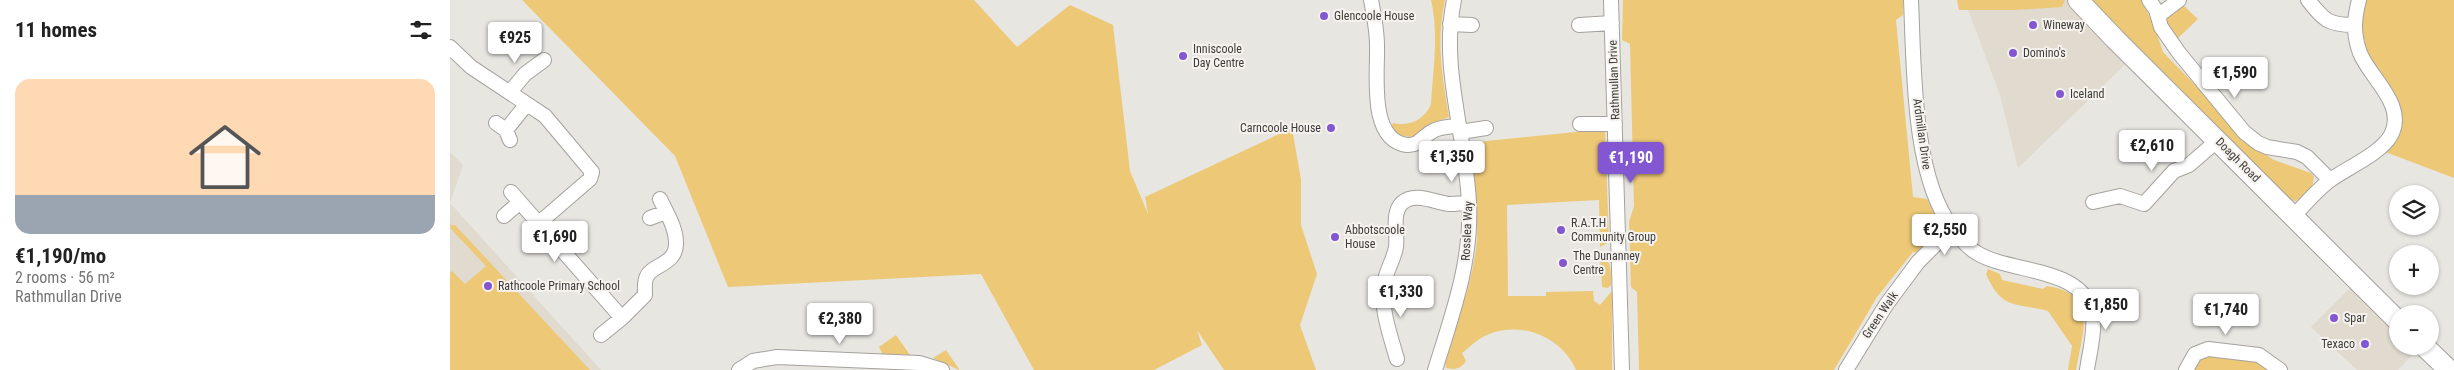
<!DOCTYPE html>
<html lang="en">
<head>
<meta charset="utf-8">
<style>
  :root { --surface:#fff; --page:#f2f2f2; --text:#222; --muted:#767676; --accent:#8257d1 }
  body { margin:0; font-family:"Roboto Condensed",sans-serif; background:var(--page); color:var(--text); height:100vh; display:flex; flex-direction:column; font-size:19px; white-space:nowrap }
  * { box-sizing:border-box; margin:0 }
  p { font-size:16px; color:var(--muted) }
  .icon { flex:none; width:28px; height:28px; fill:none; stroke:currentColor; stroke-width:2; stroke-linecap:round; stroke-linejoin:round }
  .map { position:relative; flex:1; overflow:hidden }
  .drawer { display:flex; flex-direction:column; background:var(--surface); width:450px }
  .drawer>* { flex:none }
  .buttons { position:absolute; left:1939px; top:185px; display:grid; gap:10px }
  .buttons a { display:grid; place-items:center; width:50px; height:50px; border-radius:50%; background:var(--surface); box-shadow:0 1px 4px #0004; font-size:25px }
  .price { position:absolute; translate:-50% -42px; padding:0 11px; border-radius:5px; background:#fff; color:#222; font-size:16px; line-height:32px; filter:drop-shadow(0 1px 2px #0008) }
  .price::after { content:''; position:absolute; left:50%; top:30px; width:15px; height:11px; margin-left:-8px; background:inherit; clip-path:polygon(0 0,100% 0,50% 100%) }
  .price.current { background:var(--accent); color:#fff }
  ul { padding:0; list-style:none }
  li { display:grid; align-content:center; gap:10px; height:265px; padding:0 15px }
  li span { display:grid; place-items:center; height:155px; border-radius:15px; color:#555 }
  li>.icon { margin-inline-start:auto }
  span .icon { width:90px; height:90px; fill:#fffc; stroke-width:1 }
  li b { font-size:21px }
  h2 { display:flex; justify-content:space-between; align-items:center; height:60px; padding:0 15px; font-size:21px }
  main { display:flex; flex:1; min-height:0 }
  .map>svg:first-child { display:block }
</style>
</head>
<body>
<main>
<section class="drawer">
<h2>11 homes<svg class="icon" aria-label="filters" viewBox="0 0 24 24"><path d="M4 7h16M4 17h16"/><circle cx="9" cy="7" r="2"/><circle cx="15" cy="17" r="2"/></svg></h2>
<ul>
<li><span style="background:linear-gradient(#ffd9b3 75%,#9aa5b1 0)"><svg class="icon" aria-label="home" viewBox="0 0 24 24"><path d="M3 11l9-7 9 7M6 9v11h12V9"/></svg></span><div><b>€1,190/mo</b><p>2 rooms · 56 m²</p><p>Rathmullan Drive</p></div></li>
</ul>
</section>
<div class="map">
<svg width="2004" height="370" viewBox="0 0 2004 370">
  <rect width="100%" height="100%" fill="#e8e6e1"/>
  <path fill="#e0dacf" d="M1564,0h58l57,61 -111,107 -18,-73 -32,-85z
    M0,152l13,13 -13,38 151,167h-151z
    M1903,285l44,45 1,16h15l4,4 -19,20h-41l-46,-43z"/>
  <path fill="#ecc877" d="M72,0h452l43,47 53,-42 43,20 17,146 18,43 -3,-17 147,-69 9,52v45l16,49 -17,51 16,45h-92l-27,-40 5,15 -48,25h-120l-53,-96 -253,13 -53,-131z
    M981,0h14c-9,41 -3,76 4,117 -4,2 -8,2 -12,5 -20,14 -22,20 -47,9l3,-8c15,4 32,-3 38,-19 2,-34 8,-71 0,-104z
    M1173,0h280v15l-7,5 17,177 14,2c14,28 18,32 -7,54l-7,-1 -36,45 -43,73h-195l-2,-78 -6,-5 -2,-65 5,-16 -4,-162 -8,-4z
    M1507,0h108l-3,7 -48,3h-55z
    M1640,0h51l12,23 10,29 95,98 16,10 37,13 3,4 -2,12 -16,12 -6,-1z
    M1914,0h90v178l-74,-28 14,-16 -28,-82 -5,-30z
    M1733,5l15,14 -22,21 -11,-21z
    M1155,129l4,113 -9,5 -1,-47 -92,5 1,91h38v-4l47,-1 1,10 6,4 12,-14v79h-36c-14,-33 -55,-50 -89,-35 -9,3 -18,13 -25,18l4,8c-6,8 -10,9 -20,7l-1,-9c11,-36 26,-72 31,-110 4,-35 -4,-71 -9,-106z
    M0,225h5l135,145h-140v-97l2,-2 13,13 21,-18 -35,-37z
    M1150,253c12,8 11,18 11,32l-3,3 -6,-1z
    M1538,269l12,5 2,6 41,9 4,-3c53,8 35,47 29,84h-8l4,-24 -24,-35c-35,-9 -46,-1 -62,-37z
    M446,335l14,20h-27l-4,-8z
    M496,350l13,19v1l-26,-12z
    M1765,355l40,5 18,10h-81l9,-11z"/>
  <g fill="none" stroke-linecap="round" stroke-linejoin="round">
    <defs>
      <path id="street" d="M921,0c3,15 6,31 6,46 1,27 -9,94 30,99 12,1 16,-9 26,-14 6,-4 18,-4 26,-6
        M1161,0l11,370
        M1461,0c3,65 1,177 42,229 6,8 15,19 24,24 34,21 110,13 116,64 2,17 -4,37 -6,53
        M1699,0l7,10 5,17 18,26 65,79 14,11 9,4 30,5 10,5 23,23
        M1858,0c16,20 20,25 46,25
        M1708,16l21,-16
        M1000,24l22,1
        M1129,25l33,-2
        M0,47l21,20 74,49 47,56 -2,7 -51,44
        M60,92l15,-18 19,-14
        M46,123l10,7 4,10
        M1130,124h35
        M56,130l20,-25
        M1010,132l26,-4
        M61,192l111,126 -21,17
        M1643,202l27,-6 24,8 30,-33 15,-6 29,-25
        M54,216l16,-14
        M1844,216c11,-12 22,-25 35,-35 17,-13 52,-27 62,-46 16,-30 -21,-57 -31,-82 -7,-19 -6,-34 -1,-53
        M200,218l16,-6
        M172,318l23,-23c0,-6 -1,-14 2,-19 5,-11 30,-12 29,-33 0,-16 -10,-31 -16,-44
        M947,359c-7,-25 -18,-53 -12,-79 2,-11 9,-21 11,-33 2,-13 -5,-33 6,-44 13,-12 34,0 48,1 6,0 13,-1 19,-1
        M289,370l14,-9 24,-4 142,6 23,7
        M985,370c17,-55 37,-108 34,-167 -3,-68 -29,-135 -15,-203
        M1396,370l40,-65 32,-43 34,-34
        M1736,370l9,-16 13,-5 51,6 21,15"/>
      <path id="secondary" d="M1628,0l37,39 283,282
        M1974,346l25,24"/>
    </defs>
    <use href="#street" stroke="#a5a29e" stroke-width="16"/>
    <use href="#secondary" stroke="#a5a29e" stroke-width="22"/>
    <use href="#street" stroke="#fff" stroke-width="14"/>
    <use href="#secondary" stroke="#fff" stroke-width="20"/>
  </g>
  <g fill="#8257d1" stroke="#f6f3ef" stroke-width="2">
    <circle cx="874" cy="16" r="5"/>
    <circle cx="1583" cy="25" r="5"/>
    <circle cx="1563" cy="53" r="5"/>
    <circle cx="733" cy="56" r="5"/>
    <circle cx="1610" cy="94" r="5"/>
    <circle cx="881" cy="128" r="5"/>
    <circle cx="1111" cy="230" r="5"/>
    <circle cx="885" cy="237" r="5"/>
    <circle cx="1113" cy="263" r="5"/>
    <circle cx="38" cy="286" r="5"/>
    <circle cx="1884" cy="318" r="5"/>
    <circle cx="1915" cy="344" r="5"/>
  </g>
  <g text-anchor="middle" stroke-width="4" stroke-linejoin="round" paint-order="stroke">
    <g font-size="12" fill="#3d3c3a" stroke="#f6f3ef" text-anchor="start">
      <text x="884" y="20">Glencoole House</text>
      <text x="1593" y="29">Wineway</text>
      <text x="743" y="53">Inniscoole<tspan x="743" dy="14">Day Centre</tspan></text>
      <text x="1573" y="57">Domino's</text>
      <text x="1620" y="98">Iceland</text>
      <text x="871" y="132" text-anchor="end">Carncoole House</text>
      <text x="1121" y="227">R.A.T.H<tspan x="1121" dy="14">Community Group</tspan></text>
      <text x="895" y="234">Abbotscoole<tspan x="895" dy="14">House</tspan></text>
      <text x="1123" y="260">The Dunanney<tspan x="1123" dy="14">Centre</tspan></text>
      <text x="48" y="290">Rathcoole Primary School</text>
      <text x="1894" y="322">Spar</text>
      <text x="1905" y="348" text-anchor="end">Texaco</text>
    </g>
    <g font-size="12" fill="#3d3c3a" stroke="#f6f3ef">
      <text transform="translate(1164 80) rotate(-92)" y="4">Rathmullan Drive</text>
      <text transform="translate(1472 134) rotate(82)" y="4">Ardmillan Drive</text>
      <text transform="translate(1788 160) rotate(45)" y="4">Doagh Road</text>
      <text transform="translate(1017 231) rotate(-87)" y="4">Rosslea Way</text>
      <text transform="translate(1430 315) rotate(-56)" y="4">Green Walk</text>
    </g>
  </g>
</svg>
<div class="buttons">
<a><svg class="icon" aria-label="layers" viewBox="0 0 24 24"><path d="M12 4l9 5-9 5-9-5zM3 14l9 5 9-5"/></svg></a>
<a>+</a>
<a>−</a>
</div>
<b class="price" style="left:65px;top:64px">€925</b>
<b class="price" style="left:1785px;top:99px">€1,590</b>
<b class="price" style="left:1702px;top:172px">€2,610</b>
<b class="price" style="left:1002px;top:183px">€1,350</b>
<b class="price current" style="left:1181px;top:184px">€1,190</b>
<b class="price" style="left:1495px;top:256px">€2,550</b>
<b class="price" style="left:105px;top:263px">€1,690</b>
<b class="price" style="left:951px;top:318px">€1,330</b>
<b class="price" style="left:1656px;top:331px">€1,850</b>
<b class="price" style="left:1776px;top:336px">€1,740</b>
<b class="price" style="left:390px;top:345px">€2,380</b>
</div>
</main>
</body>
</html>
